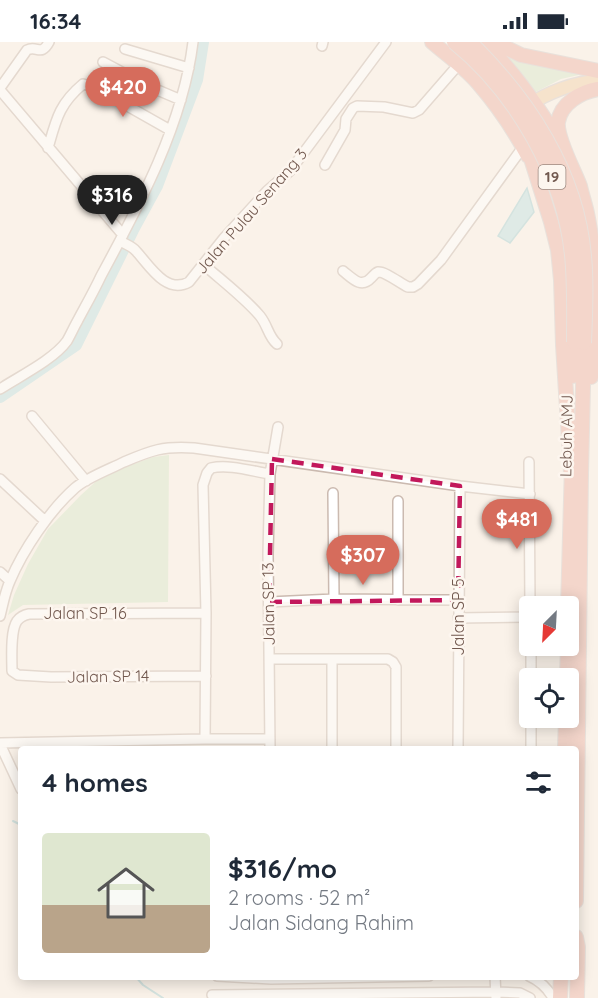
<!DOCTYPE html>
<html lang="en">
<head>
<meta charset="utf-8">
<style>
  :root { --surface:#fff; --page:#f2f2f3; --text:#1f2937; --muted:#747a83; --line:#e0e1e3; --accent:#d66c5c }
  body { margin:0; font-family:Quicksand,sans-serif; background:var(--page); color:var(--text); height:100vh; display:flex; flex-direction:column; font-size:22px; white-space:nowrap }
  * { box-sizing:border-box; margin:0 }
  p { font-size:20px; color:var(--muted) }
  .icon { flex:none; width:33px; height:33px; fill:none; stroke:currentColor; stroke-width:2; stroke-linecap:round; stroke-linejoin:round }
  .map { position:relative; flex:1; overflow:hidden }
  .panel { position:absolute; left:18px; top:704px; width:561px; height:234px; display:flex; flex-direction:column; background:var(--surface); border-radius:6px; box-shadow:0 3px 15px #0003 }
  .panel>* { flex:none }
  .needle { width:39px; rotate:204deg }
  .controls { position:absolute; left:519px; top:554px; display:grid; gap:12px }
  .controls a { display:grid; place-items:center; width:60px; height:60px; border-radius:6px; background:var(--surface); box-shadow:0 3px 15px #0003; font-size:30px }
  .price { position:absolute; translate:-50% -51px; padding:0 14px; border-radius:21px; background:var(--accent); color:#fff; font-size:20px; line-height:39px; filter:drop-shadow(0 2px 3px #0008) }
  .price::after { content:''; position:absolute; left:50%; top:36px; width:18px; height:14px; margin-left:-9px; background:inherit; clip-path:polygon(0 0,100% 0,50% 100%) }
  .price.selected { background:#222; color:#fff }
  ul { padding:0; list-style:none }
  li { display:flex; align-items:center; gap:18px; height:150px; padding:0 24px }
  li+li { border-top:2px solid var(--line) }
  li span { display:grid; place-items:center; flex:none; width:168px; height:120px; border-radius:6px; color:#555 }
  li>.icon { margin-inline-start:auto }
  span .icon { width:72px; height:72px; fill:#fffc; stroke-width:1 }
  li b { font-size:26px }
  h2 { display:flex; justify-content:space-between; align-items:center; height:72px; padding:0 24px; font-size:26px }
  .status { display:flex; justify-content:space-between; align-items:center; height:42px; padding:0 30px; background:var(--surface); direction:ltr }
  .status svg { height:16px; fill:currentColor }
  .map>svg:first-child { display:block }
</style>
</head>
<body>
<div class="status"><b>16:34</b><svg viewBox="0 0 49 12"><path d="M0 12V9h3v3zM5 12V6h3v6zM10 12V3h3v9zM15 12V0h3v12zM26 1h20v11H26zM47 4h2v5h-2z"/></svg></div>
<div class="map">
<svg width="598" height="956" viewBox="0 0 598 956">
  <rect width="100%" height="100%" fill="#faf2e9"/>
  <path fill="#d8e7c9" d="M504,11l88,19 -31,7 -27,14z
    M169,413l-1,147 -145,3 -15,10 6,-20 14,-31 20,-35 33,-34 22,-20 50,-18z"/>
  <path fill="#bfe0e2" stroke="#a7d0d3" stroke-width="1.5" d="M527,146l7,24 -24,31 -12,-7z"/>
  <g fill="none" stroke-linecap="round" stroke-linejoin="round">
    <path stroke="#a7d0d3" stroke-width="2" d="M13,779l8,4
      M135,934l8,9 20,13"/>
    <path stroke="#bfe0e2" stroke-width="12" d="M0,355l76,-52 57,-115 24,-44 40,-106 6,-38"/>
    <defs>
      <path id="minor" d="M322,4l1,-4
        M125,7l64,19
        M103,20l45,24 33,14
        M0,46l27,-38c10,-5 14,7 22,-8
        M0,48l123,145
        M48,106c8,-28 11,-44 35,-64l11,3 76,43
        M325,123l20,-35 1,-11 7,-11 4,-2 27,1 29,6 6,-3 40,-46
        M120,199c5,3 12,5 16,10 13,14 30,44 53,31l35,-44 43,-47 23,-20 96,-129
        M203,222c18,16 42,34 57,52 8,10 8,20 17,28
        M343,229c9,7 18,18 28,7 2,-2 4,-5 7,-6 7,-1 23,12 30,15h5l5,-3 23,-24 82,-113
        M0,347c20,-13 53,-29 67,-48 4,-7 7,-14 11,-21 8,-15 16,-29 23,-44 39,-72 82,-152 92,-234
        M32,374l54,65
        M529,420l1,144
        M0,437l45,42
        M333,451l1,106
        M0,530l10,9
        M398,558v-99
        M269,560l65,-3 124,1
        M0,574c3,-12 5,-24 10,-35 13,-31 40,-71 65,-93 11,-10 35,-19 49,-26 28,-12 39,-16 70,-14l266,38 70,8
        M458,576l72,-1
        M531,603v33
        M269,617h119l5,3 3,5v81
        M332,618v88
        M206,634l-155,1 -33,-2 -6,-4c0,-12 -2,-40 5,-50 3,-4 7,-6 12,-7l177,-1
        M531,675v31
        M205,697l1,-126 -3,-128 4,-12 4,-5c18,-4 40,3 59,6
        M0,701l205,-4h65
        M0,702l21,45
        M270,706l-2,-194 2,-80 8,-47
        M458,706l2,-262
        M217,934l54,3 158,-3
        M495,934l1,22
        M529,934c11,5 18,11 24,22
        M212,953l284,-3 24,1 10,5"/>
      <path id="major" d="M527,64c20,-13 47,-24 71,-25"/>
      <path id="highway" d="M432,0c15,13 32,25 46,41 19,22 36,47 50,73
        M483,0c30,28 52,61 74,96
        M494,0l27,13 77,16
        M540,90c-9,2 -12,8 -12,17l23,73 7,28 3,30 2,65 8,127
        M573,334l1,-34
        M591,335c6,-55 7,-110 -4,-164 -2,-9 -5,-18 -7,-27 -6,-16 -24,-49 -22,-64 3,-19 23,-30 40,-33
        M568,565l4,-143
        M567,636l1,-33
        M565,706l1,-31
        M576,859l5,-427 3,-131
        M576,895l2,10 -1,51
        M560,956l1,-22"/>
    </defs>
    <use href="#minor" stroke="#cbbab0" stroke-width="12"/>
    <use href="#major" stroke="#d5cdca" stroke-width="15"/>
    <use href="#highway" stroke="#d5cdca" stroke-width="16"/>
    <use href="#minor" stroke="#fff" stroke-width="9"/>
    <use href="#major" stroke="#f1d0a9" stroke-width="12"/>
    <use href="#highway" stroke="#edb3a7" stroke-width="14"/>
    <defs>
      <path id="highway-bridge" d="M454,0c62,50 110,134 118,213 3,29 2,58 2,87
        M470,0c58,57 107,130 114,214 3,29 1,58 0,87"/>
    </defs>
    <use href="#highway-bridge" stroke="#d5cdca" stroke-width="16" stroke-linecap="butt"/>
    <use href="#highway-bridge" stroke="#edb3a7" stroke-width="14"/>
  </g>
  <path d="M0 0H598V956H0ZM272,417l188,27 -2,114 -189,2z" fill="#faf2e9" fill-opacity=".55" fill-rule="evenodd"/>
  <path fill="none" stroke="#c2185b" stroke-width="4.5" stroke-dasharray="12 8" stroke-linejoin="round" d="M272,417l188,27 -2,114 -189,2z"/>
  <g text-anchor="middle" stroke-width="5" stroke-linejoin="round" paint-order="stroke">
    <rect fill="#fdf6ef" stroke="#9c887f" stroke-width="1.5" x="538.5" y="123" width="27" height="24" rx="4.5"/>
    <g font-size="15" font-weight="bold" fill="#72594f">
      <text x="552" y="140">19</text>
    </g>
    <g font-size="16" fill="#72594f" stroke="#fdf6ef">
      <text transform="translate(251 169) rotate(-49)" y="6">Jalan Pulau Senang 3</text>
      <text transform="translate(566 394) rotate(-89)" y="6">Lebuh AMJ</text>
      <text transform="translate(268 562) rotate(-91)" y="6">Jalan SP 13</text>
      <text x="85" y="577">Jalan SP 16</text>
      <text transform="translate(458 575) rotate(-90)" y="6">Jalan SP 5</text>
      <text transform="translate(108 634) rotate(-1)" y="6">Jalan SP 14</text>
    </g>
  </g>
</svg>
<div class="controls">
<a><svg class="needle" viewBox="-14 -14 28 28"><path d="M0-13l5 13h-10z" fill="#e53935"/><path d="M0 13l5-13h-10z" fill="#747a83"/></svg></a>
<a><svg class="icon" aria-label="locate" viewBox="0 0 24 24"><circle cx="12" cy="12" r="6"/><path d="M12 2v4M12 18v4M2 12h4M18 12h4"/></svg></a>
</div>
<b class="price" style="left:123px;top:76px">$420</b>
<b class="price selected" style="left:112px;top:184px">$316</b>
<b class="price" style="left:517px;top:508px">$481</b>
<b class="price" style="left:363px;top:544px">$307</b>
<section class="panel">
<h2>4 homes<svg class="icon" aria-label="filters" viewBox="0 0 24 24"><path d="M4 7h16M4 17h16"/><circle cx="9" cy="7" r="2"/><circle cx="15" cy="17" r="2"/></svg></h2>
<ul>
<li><span style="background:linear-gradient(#dfe7d0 60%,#b9a48a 0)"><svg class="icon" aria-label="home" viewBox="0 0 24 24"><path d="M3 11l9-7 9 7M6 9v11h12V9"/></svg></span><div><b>$316/mo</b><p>2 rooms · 52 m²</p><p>Jalan Sidang Rahim</p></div></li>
</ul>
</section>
</div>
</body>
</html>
